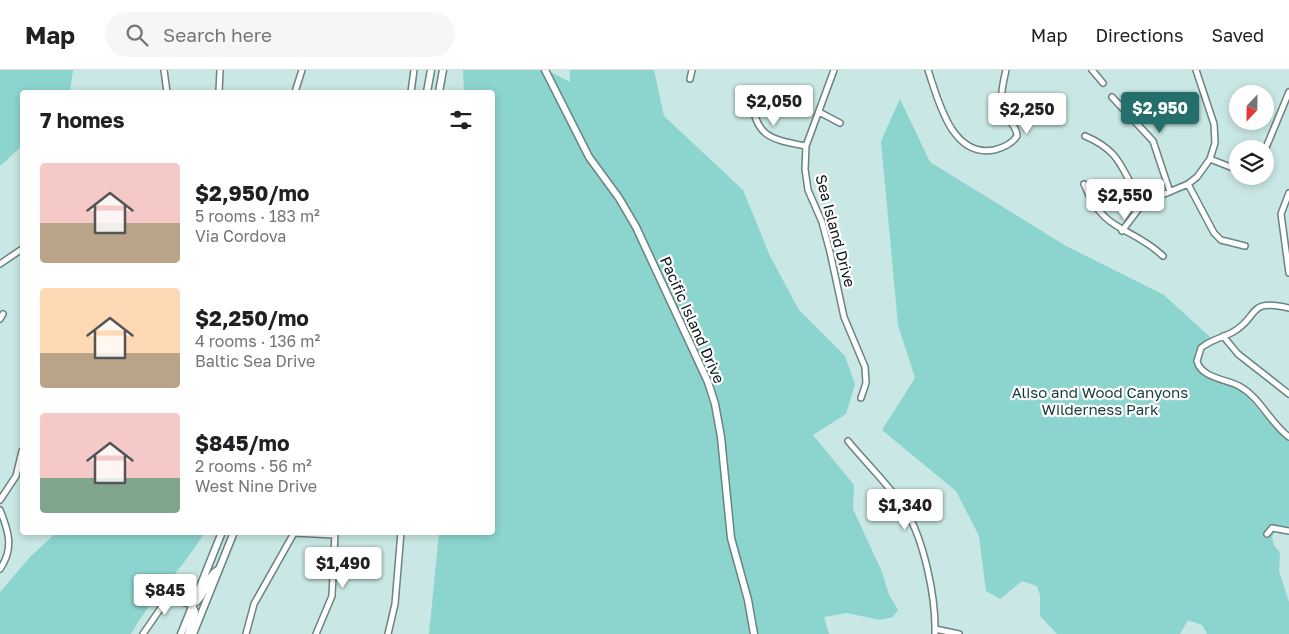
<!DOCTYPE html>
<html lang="en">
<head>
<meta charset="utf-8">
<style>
  :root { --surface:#fff; --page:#f6f6f6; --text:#202124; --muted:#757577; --line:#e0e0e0; --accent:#256f6b }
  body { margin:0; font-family:"Golos Text",sans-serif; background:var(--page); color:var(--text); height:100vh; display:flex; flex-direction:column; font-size:19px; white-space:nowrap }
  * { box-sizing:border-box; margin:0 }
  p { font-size:16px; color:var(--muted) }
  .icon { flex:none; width:28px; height:28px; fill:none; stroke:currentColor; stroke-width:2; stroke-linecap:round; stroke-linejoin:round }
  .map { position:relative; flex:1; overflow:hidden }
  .details { position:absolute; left:20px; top:20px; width:475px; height:445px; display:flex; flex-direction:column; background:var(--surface); border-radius:5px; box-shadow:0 2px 8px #0003 }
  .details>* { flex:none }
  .needle { width:32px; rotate:202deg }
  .buttons { position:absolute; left:1229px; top:15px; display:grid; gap:10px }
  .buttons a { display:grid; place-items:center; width:45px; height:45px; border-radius:50%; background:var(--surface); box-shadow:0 2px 8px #0003; font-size:25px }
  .price { position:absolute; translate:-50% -42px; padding:0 11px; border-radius:5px; background:#fff; color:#222; font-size:16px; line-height:32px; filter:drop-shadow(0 1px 2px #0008) }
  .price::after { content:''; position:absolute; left:50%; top:30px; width:15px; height:11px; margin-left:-8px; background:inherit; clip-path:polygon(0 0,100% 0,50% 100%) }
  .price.current { background:var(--accent); color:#fff }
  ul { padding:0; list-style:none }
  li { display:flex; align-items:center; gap:15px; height:125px; padding:0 20px }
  li span { display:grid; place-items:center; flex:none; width:140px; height:100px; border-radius:5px; color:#555 }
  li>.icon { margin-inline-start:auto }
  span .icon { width:60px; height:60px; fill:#fffc; stroke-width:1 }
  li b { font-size:21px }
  h2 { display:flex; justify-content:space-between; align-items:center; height:60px; padding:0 20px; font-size:21px }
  header { display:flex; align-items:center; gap:30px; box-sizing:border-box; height:70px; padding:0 25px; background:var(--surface); border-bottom:1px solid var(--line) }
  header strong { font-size:24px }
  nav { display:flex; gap:28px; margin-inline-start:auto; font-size:18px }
  .search { width:350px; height:45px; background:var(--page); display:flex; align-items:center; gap:12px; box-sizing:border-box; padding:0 18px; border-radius:28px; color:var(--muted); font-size:19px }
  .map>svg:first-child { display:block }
</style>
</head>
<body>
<header>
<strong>Map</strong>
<div class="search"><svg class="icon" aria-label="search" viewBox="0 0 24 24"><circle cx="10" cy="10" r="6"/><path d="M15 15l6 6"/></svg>Search here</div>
<nav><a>Map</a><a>Directions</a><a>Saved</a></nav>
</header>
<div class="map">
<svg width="1289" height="564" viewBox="0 0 1289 564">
  <rect width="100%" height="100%" fill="#c9e7e4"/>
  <path fill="#8cd4ce" d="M0,0h73l-3,22h-48v54l-22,20z
    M463,0h84l23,12v-12h84l10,46 79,74 27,66 29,54 46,46 10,28 -9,30 -33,21 41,50 -1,24 29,63 7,23 9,15 -5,7 -13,3 -33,-7 -23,4 5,17h-400l10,-101 53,-1v-440h-28z
    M900,29l30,63 136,84 98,49 47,43c-7,3 -15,8 -16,16 -3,31 32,24 49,40 17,15 27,35 45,48v91l-14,-2 -3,6 2,8 6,8 -1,18 10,31v32h-82l-5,-9 -14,-5 -8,14h-123l-17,-18v-21l-3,-9 -15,-5 -22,18 -14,-8 -7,-55 -23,-45 -74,-61 33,-52 -17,-53 -17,-184z
    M57,462h147v1c-21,36 -53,65 -73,101h-131v-42l30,-35z"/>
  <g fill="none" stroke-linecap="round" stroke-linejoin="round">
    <defs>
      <path id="minor" d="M164,0l3,22
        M834,0l-28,76 -1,23 3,21 14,32 8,30 14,65 21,50 1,16 -5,15
        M928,0c10,29 23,88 66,80 8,-2 18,-6 23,-14 0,-8 -5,-11 -9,-18 -10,-15 -6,-31 -2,-48
        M1092,0l11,13
        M690,9l2,-9
        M219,22l1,-22
        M295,22l7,-22
        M411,22l3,-22
        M751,27c5,40 18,42 55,49
        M1112,27l41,44 17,51
        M819,42l21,11
        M1085,66c40,17 35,36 58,67
        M1265,80l24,-58
        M1210,89l28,11
        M1084,114c20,50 46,41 79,72
        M1188,114l26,49 7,7 24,6
        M1289,123l-8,21 8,59
        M1122,161l21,-28 45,-19 9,-7 13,-18 5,-16 -1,-19 -18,-54
        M0,194l22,-15
        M1289,238c-43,-10 -29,9 -56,24 -11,6 -23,8 -32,16l-4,13c4,17 29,18 42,25 21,11 31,37 50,51
        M0,249l3,-5
        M1223,266l15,18 51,40
        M848,371c18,22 41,44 57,68 19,31 31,88 30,125
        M0,430l16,-24 6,-25
        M0,440c9,22 14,39 0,59
        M1267,464l5,-6 17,3
        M935,559l24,5
        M143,564l22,-32 13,-1 14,4
        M246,564l8,-30 40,-71 41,2
        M316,564l16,-38 3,-63
        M388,564l7,-30 6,-72"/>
      <path id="major" d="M545,0l44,87 30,41 17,29 72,155 7,22 6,33 10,101 17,62 6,34
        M427,22l4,-22
        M439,22l4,-22
        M192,535c15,-8 12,-28 27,-36
        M181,564l41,-102
        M188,564l7,-22 -3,-7
        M193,564l41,-102"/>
    </defs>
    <use href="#minor" stroke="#698482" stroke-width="8"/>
    <use href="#major" stroke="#698482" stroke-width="9"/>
    <use href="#minor" stroke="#fff" stroke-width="5"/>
    <use href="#major" stroke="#fff" stroke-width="6"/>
  </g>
  <g text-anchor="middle" stroke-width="4.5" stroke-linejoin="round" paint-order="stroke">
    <g font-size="15" fill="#0c1716" stroke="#fff">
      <text transform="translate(835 161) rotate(75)" y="5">Sea Island Drive</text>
      <text transform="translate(692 250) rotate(66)" y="5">Pacific Island Drive</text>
    </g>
    <g font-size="15" fill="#163c39" stroke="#fff">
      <text x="1100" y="328">Aliso and Wood Canyons<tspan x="1100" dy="17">Wilderness Park</tspan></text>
    </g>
  </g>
</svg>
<div class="buttons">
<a><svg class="needle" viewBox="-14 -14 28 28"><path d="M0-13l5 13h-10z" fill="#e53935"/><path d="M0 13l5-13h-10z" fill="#757577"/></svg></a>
<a><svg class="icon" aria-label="layers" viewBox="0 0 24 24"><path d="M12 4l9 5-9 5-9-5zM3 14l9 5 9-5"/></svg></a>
</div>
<b class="price" style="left:774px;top:57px">$2,050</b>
<b class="price current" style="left:1160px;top:64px">$2,950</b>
<b class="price" style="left:1027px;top:65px">$2,250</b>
<b class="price" style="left:1125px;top:151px">$2,550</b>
<b class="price" style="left:905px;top:461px">$1,340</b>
<b class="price" style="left:343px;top:519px">$1,490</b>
<b class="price" style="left:165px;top:546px">$845</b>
<section class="details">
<h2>7 homes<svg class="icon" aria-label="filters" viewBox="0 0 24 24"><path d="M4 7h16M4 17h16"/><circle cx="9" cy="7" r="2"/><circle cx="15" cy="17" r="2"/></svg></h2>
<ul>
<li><span style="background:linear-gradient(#f6c9c9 60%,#b9a48a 0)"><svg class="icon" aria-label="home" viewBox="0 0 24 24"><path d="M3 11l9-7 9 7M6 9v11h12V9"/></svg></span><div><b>$2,950/mo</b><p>5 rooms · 183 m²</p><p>Via Cordova</p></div></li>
<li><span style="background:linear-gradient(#ffd9b3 65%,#b9a48a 0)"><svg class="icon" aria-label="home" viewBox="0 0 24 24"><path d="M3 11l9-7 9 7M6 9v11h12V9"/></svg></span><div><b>$2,250/mo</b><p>4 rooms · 136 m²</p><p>Baltic Sea Drive</p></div></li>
<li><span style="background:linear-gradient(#f6c9c9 65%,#7fa58c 0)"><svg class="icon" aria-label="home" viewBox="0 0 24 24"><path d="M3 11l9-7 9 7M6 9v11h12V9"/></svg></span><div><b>$845/mo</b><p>2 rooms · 56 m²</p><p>West Nine Drive</p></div></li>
</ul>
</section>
</div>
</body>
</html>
